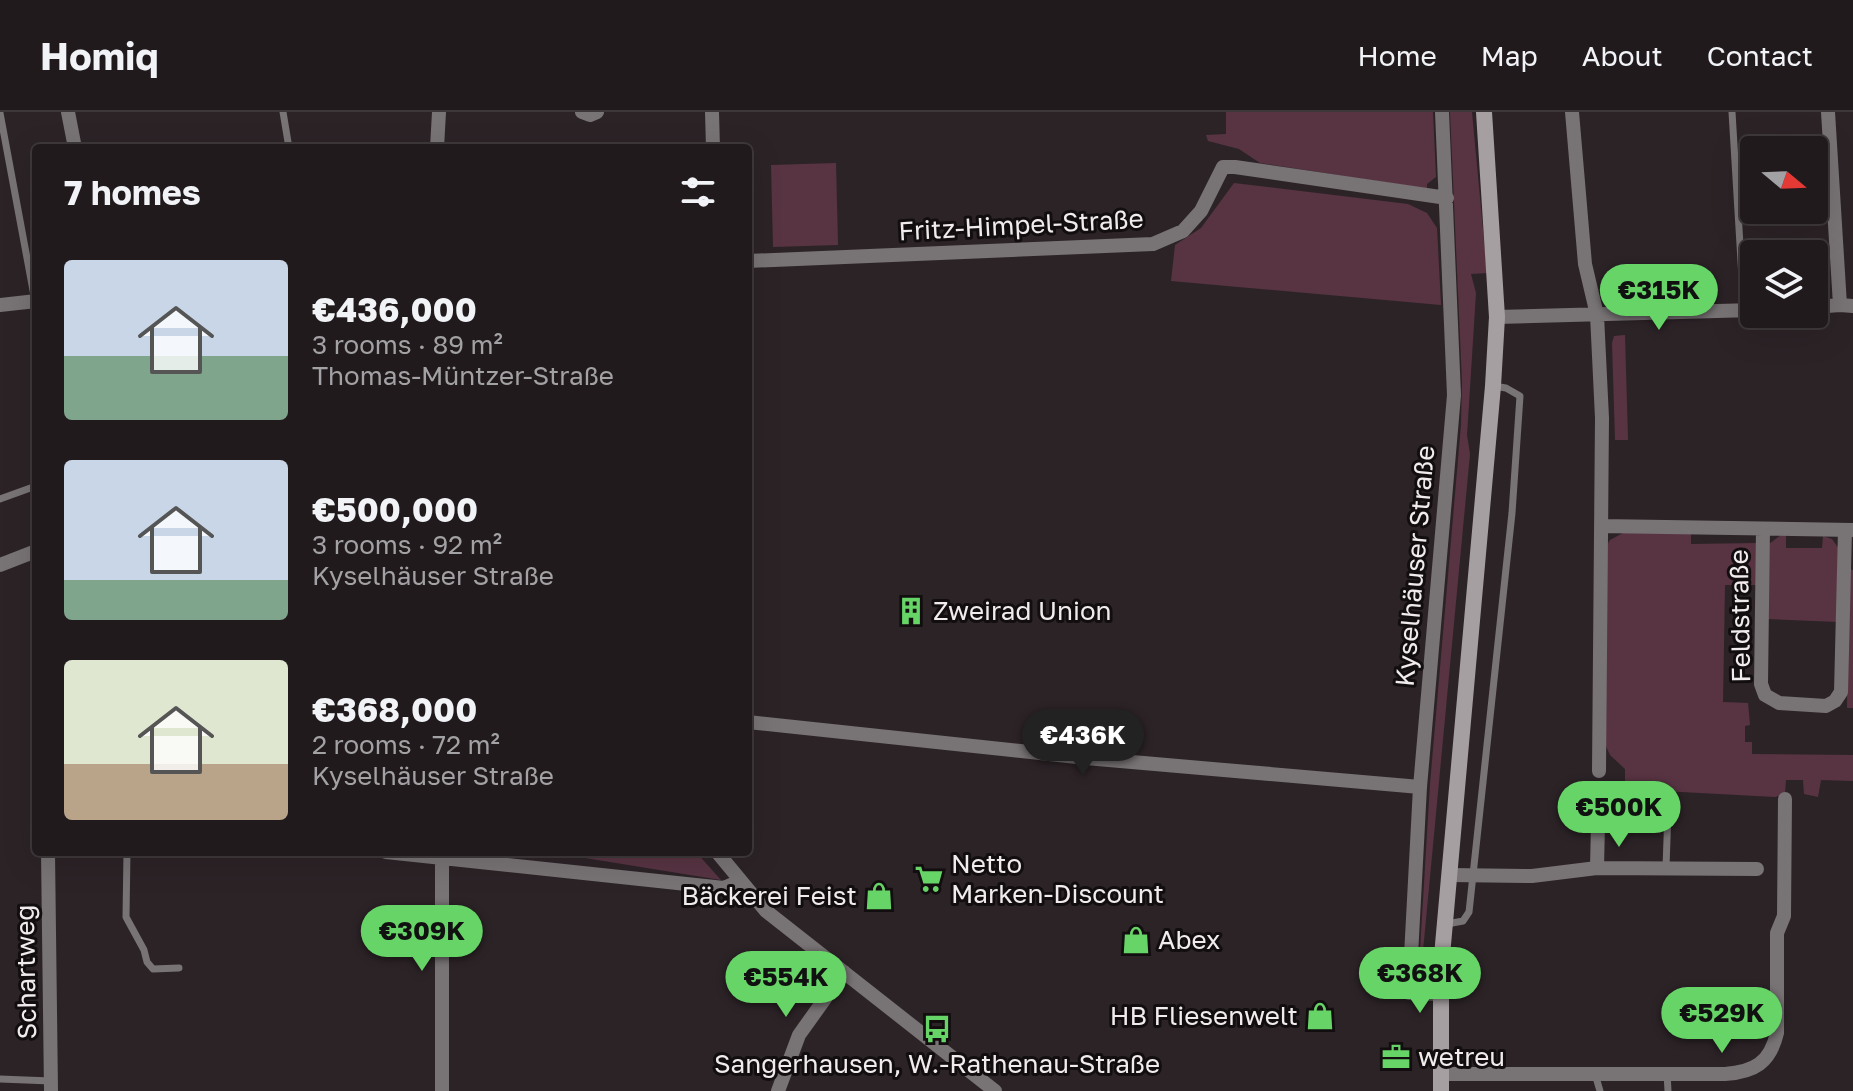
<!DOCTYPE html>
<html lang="en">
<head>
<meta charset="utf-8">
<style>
  :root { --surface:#211a1d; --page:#292326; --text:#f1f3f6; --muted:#a2a1a4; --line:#3e383b; --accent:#66d466 }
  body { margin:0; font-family:"Golos Text",sans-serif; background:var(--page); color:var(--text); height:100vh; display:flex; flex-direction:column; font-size:30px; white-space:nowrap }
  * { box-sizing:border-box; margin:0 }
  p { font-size:26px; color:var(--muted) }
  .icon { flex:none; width:44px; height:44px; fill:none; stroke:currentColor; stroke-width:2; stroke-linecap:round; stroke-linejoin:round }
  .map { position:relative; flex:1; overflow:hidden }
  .side { position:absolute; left:32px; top:32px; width:720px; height:712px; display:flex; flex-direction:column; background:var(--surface); border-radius:8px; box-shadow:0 8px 32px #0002,0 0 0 2px var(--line) }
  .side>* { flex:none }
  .needle { width:52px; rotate:109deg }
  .fabs { position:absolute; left:1740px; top:24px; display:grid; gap:16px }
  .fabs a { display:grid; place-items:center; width:88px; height:88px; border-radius:8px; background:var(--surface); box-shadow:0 8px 32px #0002,0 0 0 2px var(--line); font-size:40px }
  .price { position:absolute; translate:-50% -68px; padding:0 18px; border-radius:28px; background:var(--accent); color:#111; font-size:26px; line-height:52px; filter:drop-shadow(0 2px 4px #0008) }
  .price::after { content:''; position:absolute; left:50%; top:48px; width:24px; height:18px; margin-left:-12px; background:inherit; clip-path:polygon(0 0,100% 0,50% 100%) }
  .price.on { background:#222; color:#fff }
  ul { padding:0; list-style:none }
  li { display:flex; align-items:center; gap:24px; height:200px; padding:0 32px }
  li span { display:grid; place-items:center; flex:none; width:224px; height:160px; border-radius:8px; color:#555 }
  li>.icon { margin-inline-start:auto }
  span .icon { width:96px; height:96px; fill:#fffc; stroke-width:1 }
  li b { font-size:34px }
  h2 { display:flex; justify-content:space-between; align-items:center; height:96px; padding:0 32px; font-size:34px }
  header { display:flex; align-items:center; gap:48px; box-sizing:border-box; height:112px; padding:0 40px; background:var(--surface); border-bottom:2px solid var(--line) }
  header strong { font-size:38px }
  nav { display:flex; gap:44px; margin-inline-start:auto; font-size:28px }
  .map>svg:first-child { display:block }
</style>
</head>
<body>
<header>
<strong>Homiq</strong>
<nav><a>Home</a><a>Map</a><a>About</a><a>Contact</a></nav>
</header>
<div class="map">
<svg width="1853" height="979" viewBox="0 0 1853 979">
  <rect width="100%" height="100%" fill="#2c2327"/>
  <path fill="#583443" d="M1226,0h207l3,65 -9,7v5l-167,-26 -21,-14 -31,-8 -2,-6 20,-1z
    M1450,0h22l15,161 -16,1 5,19 -9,142 3,19 -47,497 -3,-1 10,-166 31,-359 1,-43z
    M836,51l2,82 -65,2 -2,-82z
    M1234,71l174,21 19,9 10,15 4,77 -270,-24 4,-36 26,-17z
    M1625,223l3,105h-13l-3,-97 2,-7z
    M1623,421h68v11l66,-1 1,42h-33l-2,117 25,1 2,22 -5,1v16h7v12l101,1v26l-32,-1 -3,17 -14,-3 -1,-14h-17l-1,14 -10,3 -150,-8v-20l-15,-14 -6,-13 2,-195 4,-7z
    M1781,423h5v13h36l1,-12 9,3 7,10 -1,73 -71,-3 2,-75z
    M1849,457l4,1v138h-6z
    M548,740h148l25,28z"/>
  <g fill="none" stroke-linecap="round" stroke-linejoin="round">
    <path stroke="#787375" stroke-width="7" d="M283,0l6,36
      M1732,0l12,199
      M0,1l35,188
      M0,387l36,-13
      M127,740l-1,65 18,33 3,12 6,7 26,-1
      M1666,755l2,-56
      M1447,812l16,-3 6,-9 43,-399 8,-117 -14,-8 -13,-2
      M1667,961l1,18
      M1595,962l5,17
      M0,967l51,2"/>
    <path stroke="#787375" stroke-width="14" d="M68,0l7,36
      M582,0l8,3 7,-3
      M712,0l1,36
      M1572,0l13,152 12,51 5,103 -3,353
      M1828,0l12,193 13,1
      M437,36l2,-36
      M748,149l405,-17 30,-13 18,-20 22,-44h12l212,31
      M0,193l36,-4
      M1814,195l26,-2
      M1497,205l257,-7
      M1601,414l252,4
      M1763,417l-2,155 4,11 14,8 47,3 9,-5 6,-9 4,-162
      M0,453l36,-14
      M748,610l338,36 334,29
      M48,740l3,239
      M386,740l338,36 16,-7
      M717,740l49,59 229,180
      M442,746v233
      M1597,756l1,-45
      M1450,763l82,1 65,-8 160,1
      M1440,882l-31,-1 11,-206 34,-392 -12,-283
      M1440,962h285c29,-2 45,-11 52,-41v-100l7,-17 1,-117
      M778,979l21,-56 45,-63"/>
    <path stroke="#a69fa2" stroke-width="16" d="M1441,979v-124l52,-581 4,-69 -13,-205"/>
  </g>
  <defs>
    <symbol id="building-bare" viewBox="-9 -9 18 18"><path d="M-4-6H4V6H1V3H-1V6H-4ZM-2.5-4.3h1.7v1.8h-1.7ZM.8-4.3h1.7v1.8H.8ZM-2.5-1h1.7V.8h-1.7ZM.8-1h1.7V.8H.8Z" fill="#66d466" stroke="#120e0f" stroke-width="2.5" paint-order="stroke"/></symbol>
    <symbol id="supermarket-bare" viewBox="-9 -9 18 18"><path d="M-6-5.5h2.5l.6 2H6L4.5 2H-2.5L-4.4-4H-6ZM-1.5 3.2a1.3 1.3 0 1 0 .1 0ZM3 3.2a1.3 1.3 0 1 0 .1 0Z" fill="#66d466" stroke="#120e0f" stroke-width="2.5" paint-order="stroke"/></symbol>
    <symbol id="shop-bare" viewBox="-9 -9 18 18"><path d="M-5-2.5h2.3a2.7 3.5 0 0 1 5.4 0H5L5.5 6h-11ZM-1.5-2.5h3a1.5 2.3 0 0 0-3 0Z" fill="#66d466" stroke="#120e0f" stroke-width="2.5" paint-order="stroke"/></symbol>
    <symbol id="bus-bare" viewBox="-9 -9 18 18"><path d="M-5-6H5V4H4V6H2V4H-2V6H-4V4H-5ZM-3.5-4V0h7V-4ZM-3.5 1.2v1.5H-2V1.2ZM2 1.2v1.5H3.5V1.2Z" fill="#66d466" stroke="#120e0f" stroke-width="2.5" paint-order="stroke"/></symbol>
    <symbol id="office-bare" viewBox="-9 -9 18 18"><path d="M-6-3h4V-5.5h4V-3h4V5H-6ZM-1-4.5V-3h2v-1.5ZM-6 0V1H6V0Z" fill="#66d466" stroke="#120e0f" stroke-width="2.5" paint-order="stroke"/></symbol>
  </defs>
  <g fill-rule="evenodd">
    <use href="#building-bare" x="891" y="479" width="40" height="40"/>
    <use href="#supermarket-bare" x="909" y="747" width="40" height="40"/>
    <use href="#shop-bare" x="859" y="764" width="40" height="40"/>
    <use href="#shop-bare" x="1116" y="808" width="40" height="40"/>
    <use href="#shop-bare" x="1300" y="884" width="40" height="40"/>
    <use href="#bus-bare" x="917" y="897" width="40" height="40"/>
    <use href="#office-bare" x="1376" y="925" width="40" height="40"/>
  </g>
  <g text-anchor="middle" stroke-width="6" stroke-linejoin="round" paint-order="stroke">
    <g font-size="26" fill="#f1ebed" stroke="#120e0f">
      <text transform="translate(1021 113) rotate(-3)" y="9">Fritz-Himpel-Straße</text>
      <text transform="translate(1415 454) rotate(-85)" y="9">Kyselhäuser Straße</text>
      <text transform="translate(1740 504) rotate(-91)" y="9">Feldstraße</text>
      <text transform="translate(26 860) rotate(-91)" y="9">Schartweg</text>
    </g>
    <g font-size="26" fill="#f1ebed" stroke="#120e0f" text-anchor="start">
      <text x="933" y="508">Zweirad Union</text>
      <text x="951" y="761">Netto<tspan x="951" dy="30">Marken-Discount</tspan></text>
      <text x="857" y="793" text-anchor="end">Bäckerei Feist</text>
      <text x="1158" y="837">Abex</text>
      <text x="1298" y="913" text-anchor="end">HB Fliesenwelt</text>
      <text x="1418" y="954">wetreu</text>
      <text x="937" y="961" text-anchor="middle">Sangerhausen, W.-Rathenau-Straße</text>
    </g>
  </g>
</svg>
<div class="fabs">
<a><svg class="needle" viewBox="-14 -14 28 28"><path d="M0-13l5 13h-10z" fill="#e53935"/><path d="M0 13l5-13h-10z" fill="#a2a1a4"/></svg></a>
<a><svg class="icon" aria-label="layers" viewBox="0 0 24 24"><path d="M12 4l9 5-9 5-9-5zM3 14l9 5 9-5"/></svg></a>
</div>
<b class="price" style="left:1659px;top:220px">€315K</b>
<b class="price on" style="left:1083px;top:665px">€436K</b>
<b class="price" style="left:1619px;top:737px">€500K</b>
<b class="price" style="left:422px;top:861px">€309K</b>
<b class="price" style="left:1420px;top:903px">€368K</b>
<b class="price" style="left:786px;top:907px">€554K</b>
<b class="price" style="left:1722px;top:943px">€529K</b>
<section class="side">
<h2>7 homes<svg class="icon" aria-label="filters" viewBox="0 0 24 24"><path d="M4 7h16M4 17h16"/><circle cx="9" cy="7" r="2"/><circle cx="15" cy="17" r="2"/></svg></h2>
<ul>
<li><span style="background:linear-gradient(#c9d6e8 60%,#7fa58c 0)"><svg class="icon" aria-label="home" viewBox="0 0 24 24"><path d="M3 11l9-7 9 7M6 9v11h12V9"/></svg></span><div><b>€436,000</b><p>3 rooms · 89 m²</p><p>Thomas-Müntzer-Straße</p></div></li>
<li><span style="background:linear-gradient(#c9d6e8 75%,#7fa58c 0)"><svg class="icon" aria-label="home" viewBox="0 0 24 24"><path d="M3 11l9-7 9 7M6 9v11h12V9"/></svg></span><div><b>€500,000</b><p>3 rooms · 92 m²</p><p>Kyselhäuser Straße</p></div></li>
<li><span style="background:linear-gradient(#dfe7d0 65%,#b9a48a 0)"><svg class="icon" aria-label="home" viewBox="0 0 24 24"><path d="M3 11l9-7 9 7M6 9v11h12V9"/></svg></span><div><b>€368,000</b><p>2 rooms · 72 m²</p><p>Kyselhäuser Straße</p></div></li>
</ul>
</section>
</div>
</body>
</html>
